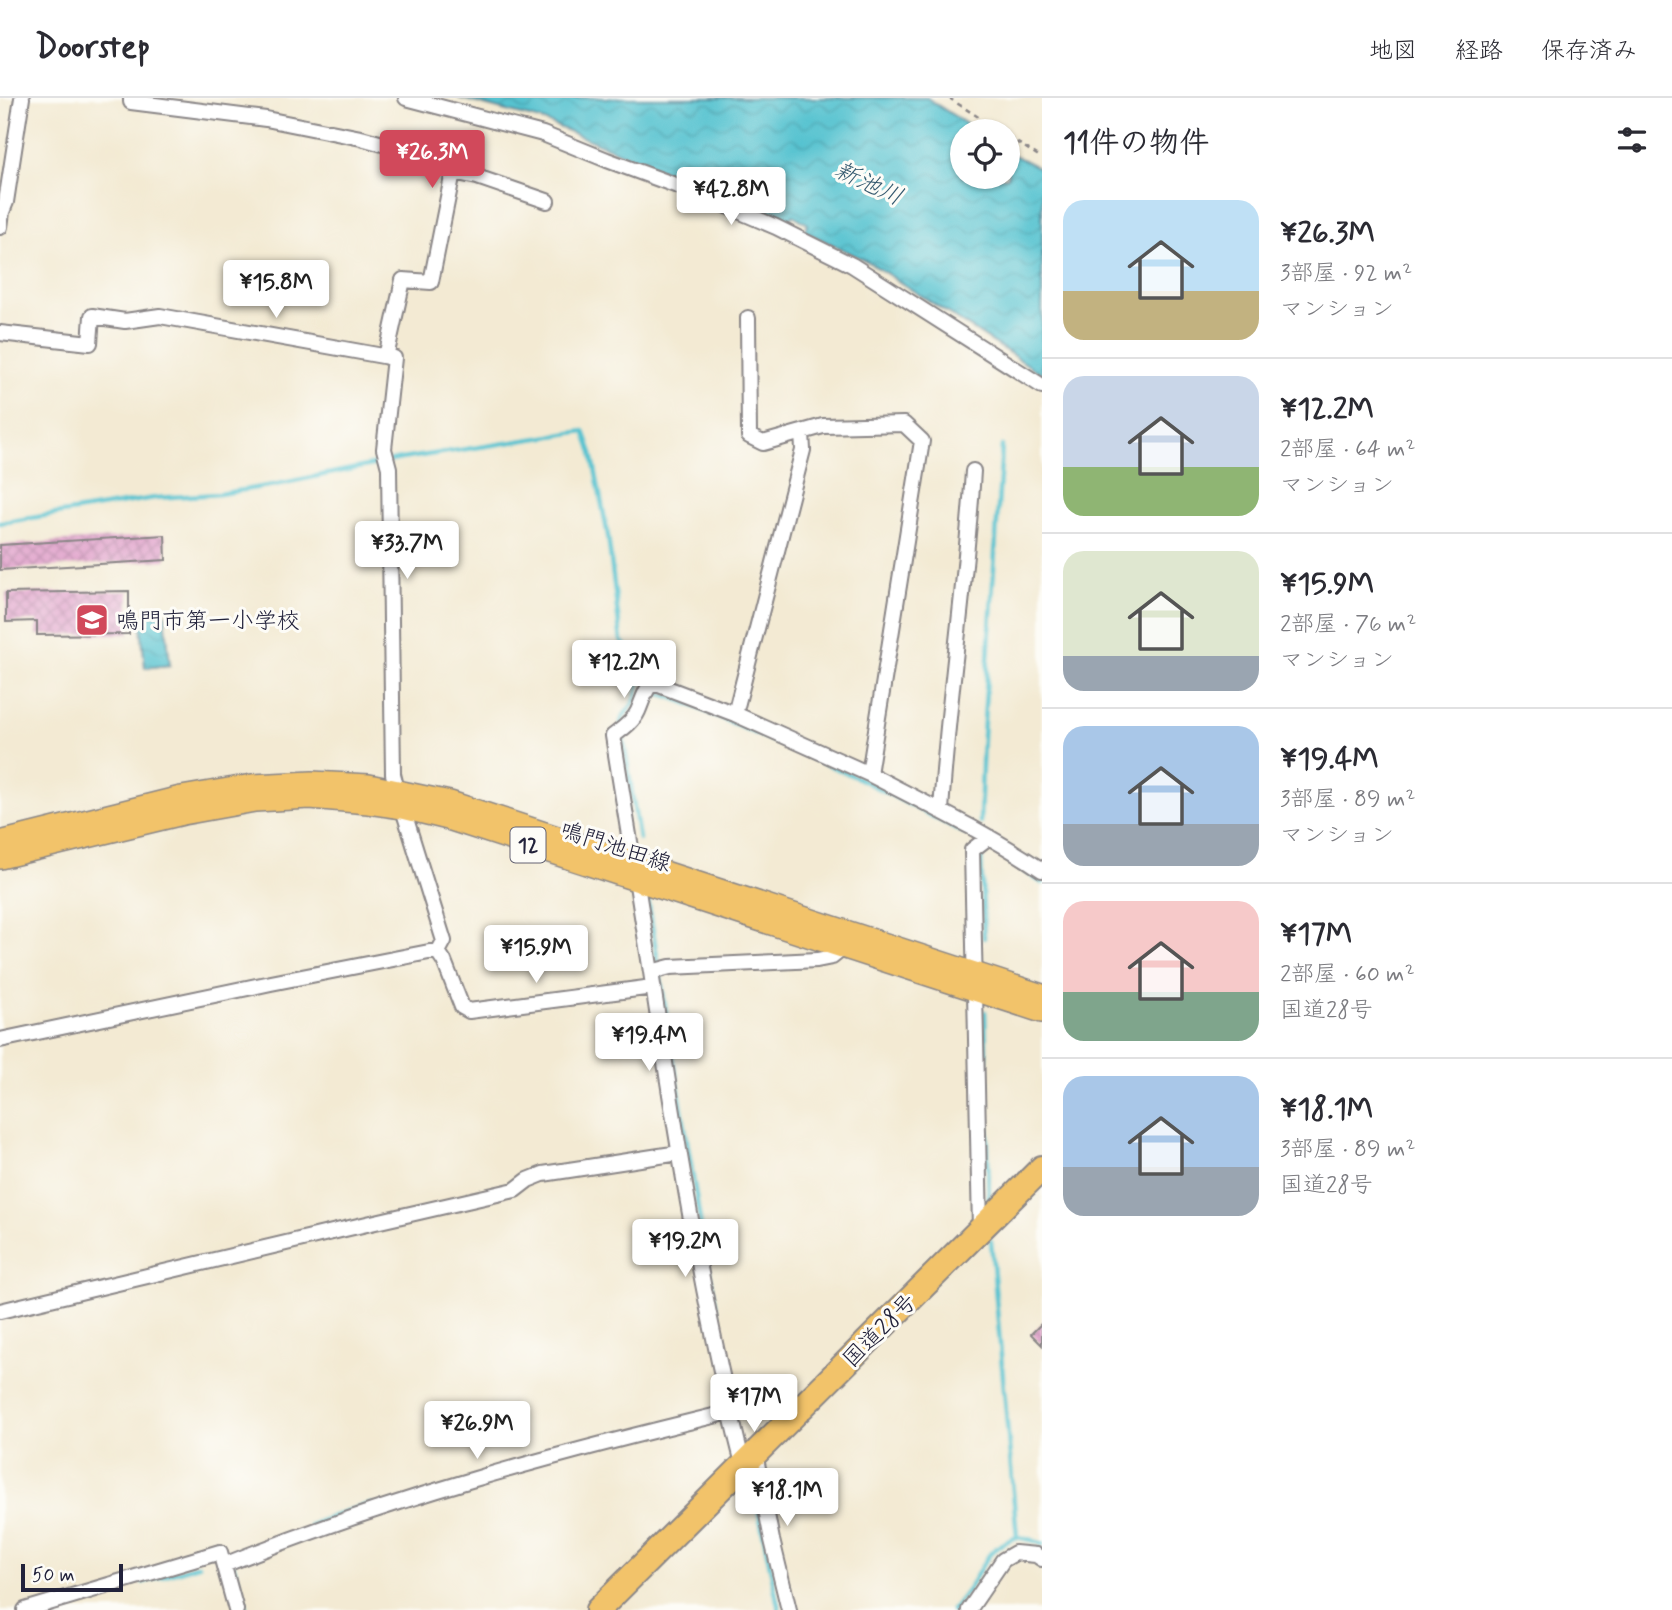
<!DOCTYPE html>
<html lang="ja">
<head>
<meta charset="utf-8">
<style>
  :root { --surface:#fff; --page:#f2f2f3; --text:#2b2b33; --muted:#7c7c81; --line:#e1e1e2; --accent:#d1495b }
  body { margin:0; font-family:Mynerve,"Klee One",sans-serif; background:var(--page); color:var(--text); height:100vh; display:flex; flex-direction:column; font-size:26px; white-space:nowrap }
  * { box-sizing:border-box; margin:0 }
  p { font-size:23px; color:var(--muted) }
  .icon { flex:none; width:38px; height:38px; fill:none; stroke:currentColor; stroke-width:2; stroke-linecap:round; stroke-linejoin:round }
  .map { position:relative; flex:1; overflow:hidden }
  .side { display:flex; flex-direction:column; background:var(--surface); width:630px }
  .side>* { flex:none }
  .fabs { position:absolute; left:950px; top:21px; display:grid; gap:14px }
  .fabs a { display:grid; place-items:center; width:70px; height:70px; border-radius:50%; background:var(--surface); box-shadow:0 2px 5px #0004; font-size:35px }
  .scale { position:absolute; left:21px; bottom:18px; width:102px; box-sizing:border-box; padding-left:7px; border:4px solid #22223b; border-top:0; font-size:19px; line-height:24px; white-space:nowrap; color:#22223b; -webkit-text-stroke:5px #fdfcf7; paint-order:stroke }
  .price { position:absolute; translate:-50% -60px; padding:0 16px; border-radius:7px; background:#fff; color:#222; font-size:23px; line-height:46px; filter:drop-shadow(0 2px 4px #0008) }
  .price::after { content:''; position:absolute; left:50%; top:42px; width:21px; height:16px; margin-left:-10px; background:inherit; clip-path:polygon(0 0,100% 0,50% 100%) }
  .price.current { background:var(--accent); color:#fff }
  ul { padding:0; list-style:none }
  li { display:flex; align-items:center; gap:21px; height:175px; padding:0 21px }
  li+li { border-top:2px solid var(--line) }
  li span { display:grid; place-items:center; flex:none; width:196px; height:140px; border-radius:21px; color:#555 }
  li>.icon { margin-inline-start:auto }
  span .icon { width:84px; height:84px; fill:#fffc; stroke-width:1 }
  li b { font-size:30px }
  h2 { display:flex; justify-content:space-between; align-items:center; height:84px; padding:0 21px; font-size:30px }
  header { display:flex; align-items:center; gap:42px; box-sizing:border-box; height:98px; padding:0 35px; background:var(--surface); border-bottom:2px solid var(--line) }
  header strong { font-size:33px }
  nav { display:flex; gap:38px; margin-inline-start:auto; font-size:24px }
  main { display:flex; flex:1; min-height:0 }
  .map>svg:first-child { display:block }
</style>
</head>
<body>
<header>
<strong>Doorstep</strong>
<nav><a>地図</a><a>経路</a><a>保存済み</a></nav>
</header>
<main>
<div class="map">
<svg width="1042" height="1512" viewBox="0 0 1042 1512">
  <defs>
    <pattern id="water-waves" width="16" height="10" patternUnits="userSpaceOnUse" patternTransform="scale(1.75)"><rect width="16" height="10" fill="#57c3d0"/><path d="M0 5q4-4 8 0t8 0" fill="none" stroke="#4ba7b4"/></pattern>
    <pattern id="building-cross-hatch" width="8" height="8" patternUnits="userSpaceOnUse" patternTransform="scale(1.75)"><rect width="8" height="8" fill="#dd95c5"/><path d="M0 0l8 8M0 8l8-8" fill="none" stroke="#b379a1"/></pattern>
  </defs>
  <rect width="100%" height="100%" fill="#fdfcf7"/>
  <filter id="ink" filterUnits="userSpaceOnUse"><feTurbulence type="fractalNoise" baseFrequency=".0143" numOctaves="2"/><feDisplacementMap in="SourceGraphic" scale="14" xChannelSelector="R" yChannelSelector="G"/><feConvolveMatrix kernelMatrix="1 2 1 2 8 2 1 2 1" color-interpolation-filters="sRGB"/></filter>
  <filter id="wash" filterUnits="userSpaceOnUse"><feTurbulence type="fractalNoise" baseFrequency=".00686" numOctaves="4" result="noise"/><feDisplacementMap in="SourceGraphic" scale="28" xChannelSelector="R" yChannelSelector="G"/><feGaussianBlur stdDeviation="1.57" result="paint"/><feColorMatrix in="noise" values="0 0 0 0 0 0 0 0 0 0 0 0 0 0 0 0 0 1.4 0 .05"/><feComposite in="paint" operator="in"/></filter>
  <g filter="url(#wash)">
    <rect width="100%" height="100%" fill="#f3ead3"/>
    <path fill="url(#water-waves)" stroke="#3c7286" stroke-width="2" d="M458,0h469l50,33h-15v46h46v-25l34,17v205l-175,-113 -63,-30 4,-7 -15,-9 -6,7 -243,-101z
      M165,516l5,51 -25,3 -5,-52z"/>
    <g fill="none" stroke-linecap="round" stroke-linejoin="round">
      <path stroke="#57c3d0" stroke-width="4.5" d="M0,425l155,-25 64,-4 55,-9 127,-26 183,-28 8,22 16,83 13,105c19,18 24,37 12,62 -4,7 -10,11 -12,19l18,117
        M653,593l33,12 172,75 107,55
        M980,724l3,-86 19,-290
        M995,752l47,33
        M981,757l3,83
        M648,802l56,345 32,161
        M985,914l4,189
        M991,1143l26,296 15,3 10,4
        M752,1382l27,130
        M310,1427l34,-13 27,-8
        M230,1456l16,-5
        M233,1466l14,46
        M143,1484l55,-17
        M952,1512c6,-7 12,-15 17,-22 16,-25 17,-40 48,-51"/>
    </g>
    <g id="blocks">
      <path fill="url(#building-cross-hatch)" d="M165,437l1,25 -166,10v-25z
        M129,493v43l-92,1v-14l-31,1v-29z
        M1042,1225v22l-11,-11z"/>
    </g>
  </g>
  <g filter="url(#ink)">
    <use href="#blocks" fill-opacity="0" stroke="#8a8687" stroke-width="2"/>
    <g fill="none" stroke-linecap="round" stroke-linejoin="round">
      <defs>
        <path id="street" d="M131,0v4l135,17 95,19 44,12
          M406,0l137,36 64,26 87,32 82,35 76,38 190,121
          M0,129l2,-15 4,-10 16,-104
          M0,235l90,10 2,-27 33,5 35,-5 234,42 -10,91 5,19 4,306 4,16 47,151 -6,11
          M386,259l17,-77 28,2 22,-110 24,5 70,24
          M802,334l21,-6 81,-2 18,17 -53,333c58,30 118,59 173,96
          M735,616l68,-264 -1,-18 -39,11 -14,-7 -1,-118
          M941,713c7,-113 25,-226 32,-340
          M438,854l6,9 18,46 7,4 184,-24
          M651,874l-38,-236c9,-7 20,-14 25,-25 4,-9 6,-18 12,-26h9l76,29 134,60
          M0,942l271,-57 158,-31h9
          M980,1131l-8,-379 17,-13
          M0,1213l345,-82 170,-39 13,-10 15,-6 136,-21
          M755,1355l17,87 17,70
          M743,1366c-41,-161 -67,-327 -92,-492l19,-5 147,-7 15,-3 11,-9
          M224,1467c164,-66 335,-112 506,-153
          M25,1512l195,-58 16,58
          M969,1512l34,-50 12,-7 21,2 6,4"/>
        <path id="primary" d="M0,744l181,-45 71,-12 60,-3 57,3 81,17 592,193
          M0,760l183,-44 72,-13 55,-3 58,5 35,5 45,11 594,193"/>
        <path id="highway" d="M598,1512l444,-442"/>
      </defs>
      <use href="#street" stroke="#8a8687" stroke-width="18"/>
      <use href="#primary" stroke="#8a8687" stroke-width="24"/>
      <use href="#highway" stroke="#8a8687" stroke-width="28"/>
      <path stroke="#8a8687" stroke-width="2.5" stroke-dasharray="5 5" stroke-linecap="butt" d="M949,0l51,33
        M1008,39l34,21"/>
      <use href="#street" stroke="#fff" stroke-width="14"/>
      <use href="#primary" stroke="#f2c36a" stroke-width="21"/>
      <use href="#highway" stroke="#f2c36a" stroke-width="24"/>
    </g>
  </g>
  <defs>
    <symbol id="school-square" viewBox="-11 -11 22 22"><rect x="-9" y="-9" width="18" height="18" rx="4" fill="#d1495b" stroke="#fdfcf7"/><path d="M0-5L7-2L0 1L-7-2ZM-4 1L0 2.5L4 1V4Q0 6-4 4Z" fill="#fff"/></symbol>
  </defs>
  <g fill-rule="evenodd">
    <use href="#school-square" x="73" y="503" width="38" height="38"/>
  </g>
  <g text-anchor="middle" stroke-width="6" stroke-linejoin="round" paint-order="stroke">
    <rect fill="#fdfcf7" stroke="#646373" stroke-width="2" x="510.5" y="729.5" width="35" height="35" rx="5"/>
    <g font-size="21" font-weight="bold" fill="#22223b">
      <text x="528" y="754">12</text>
    </g>
    <g font-size="23" fill="#22223b" stroke="#fdfcf7" text-anchor="start">
      <text x="116" y="530">鳴門市第一小学校</text>
    </g>
    <g font-size="23" fill="#22223b" stroke="#fdfcf7">
      <text transform="translate(616 748) rotate(18)" y="8">鳴門池田線</text>
      <text transform="translate(879 1232) rotate(-45)" y="8">国道28号</text>
    </g>
    <g font-size="24" font-style="italic" fill="#355a6f" stroke="#fdfcf7">
      <text transform="translate(869 85) rotate(25)" y="8">新池川</text>
    </g>
  </g>
</svg>
<div class="fabs">
<a><svg class="icon" aria-label="locate" viewBox="0 0 24 24"><circle cx="12" cy="12" r="6"/><path d="M12 2v4M12 18v4M2 12h4M18 12h4"/></svg></a>
</div>
<div class="scale">50 m</div>
<b class="price current" style="left:432px;top:92px">¥26.3M</b>
<b class="price" style="left:731px;top:129px">¥42.8M</b>
<b class="price" style="left:276px;top:222px">¥15.8M</b>
<b class="price" style="left:407px;top:483px">¥33.7M</b>
<b class="price" style="left:624px;top:602px">¥12.2M</b>
<b class="price" style="left:536px;top:887px">¥15.9M</b>
<b class="price" style="left:649px;top:975px">¥19.4M</b>
<b class="price" style="left:685px;top:1181px">¥19.2M</b>
<b class="price" style="left:754px;top:1336px">¥17M</b>
<b class="price" style="left:477px;top:1363px">¥26.9M</b>
<b class="price" style="left:787px;top:1430px">¥18.1M</b>
</div>
<section class="side">
<h2>11件の物件<svg class="icon" aria-label="filters" viewBox="0 0 24 24"><path d="M4 7h16M4 17h16"/><circle cx="9" cy="7" r="2"/><circle cx="15" cy="17" r="2"/></svg></h2>
<ul>
<li><span style="background:linear-gradient(#bfe0f5 65%,#c2b280 0)"><svg class="icon" aria-label="home" viewBox="0 0 24 24"><path d="M3 11l9-7 9 7M6 9v11h12V9"/></svg></span><div><b>¥26.3M</b><p>3部屋 · 92 m²</p><p>マンション</p></div></li>
<li><span style="background:linear-gradient(#c9d6e8 65%,#8fb573 0)"><svg class="icon" aria-label="home" viewBox="0 0 24 24"><path d="M3 11l9-7 9 7M6 9v11h12V9"/></svg></span><div><b>¥12.2M</b><p>2部屋 · 64 m²</p><p>マンション</p></div></li>
<li><span style="background:linear-gradient(#dfe7d0 75%,#9aa5b1 0)"><svg class="icon" aria-label="home" viewBox="0 0 24 24"><path d="M3 11l9-7 9 7M6 9v11h12V9"/></svg></span><div><b>¥15.9M</b><p>2部屋 · 76 m²</p><p>マンション</p></div></li>
<li><span style="background:linear-gradient(#a9c7e8 70%,#9aa5b1 0)"><svg class="icon" aria-label="home" viewBox="0 0 24 24"><path d="M3 11l9-7 9 7M6 9v11h12V9"/></svg></span><div><b>¥19.4M</b><p>3部屋 · 89 m²</p><p>マンション</p></div></li>
<li><span style="background:linear-gradient(#f6c9c9 65%,#7fa58c 0)"><svg class="icon" aria-label="home" viewBox="0 0 24 24"><path d="M3 11l9-7 9 7M6 9v11h12V9"/></svg></span><div><b>¥17M</b><p>2部屋 · 60 m²</p><p>国道28号</p></div></li>
<li><span style="background:linear-gradient(#a9c7e8 65%,#9aa5b1 0)"><svg class="icon" aria-label="home" viewBox="0 0 24 24"><path d="M3 11l9-7 9 7M6 9v11h12V9"/></svg></span><div><b>¥18.1M</b><p>3部屋 · 89 m²</p><p>国道28号</p></div></li>
</ul>
</section>
</main>
</body>
</html>
